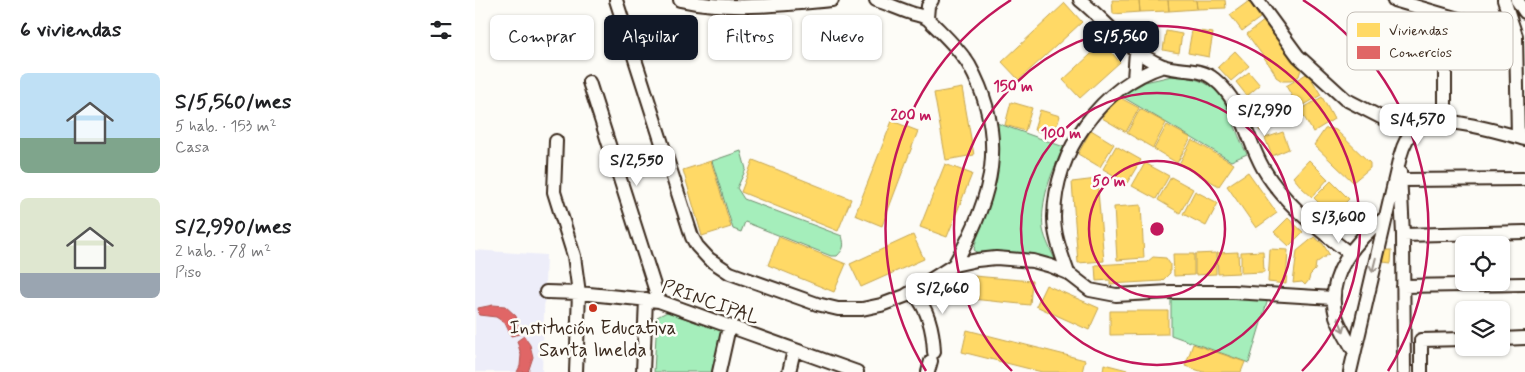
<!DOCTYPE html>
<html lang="es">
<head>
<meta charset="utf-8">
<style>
  :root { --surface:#fff; --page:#f2f2f2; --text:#202124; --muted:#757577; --accent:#111827 }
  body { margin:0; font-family:Mynerve,sans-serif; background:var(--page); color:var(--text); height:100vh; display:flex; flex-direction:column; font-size:19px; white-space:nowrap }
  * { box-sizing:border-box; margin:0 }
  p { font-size:16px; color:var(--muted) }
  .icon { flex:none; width:28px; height:28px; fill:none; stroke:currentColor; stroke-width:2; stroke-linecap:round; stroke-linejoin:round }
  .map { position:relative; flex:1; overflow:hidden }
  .side { display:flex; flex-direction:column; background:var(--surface); width:475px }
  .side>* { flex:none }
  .hud { position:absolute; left:15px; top:15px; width:475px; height:45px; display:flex; gap:10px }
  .buttons { position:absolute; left:980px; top:236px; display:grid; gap:10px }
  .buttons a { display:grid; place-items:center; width:55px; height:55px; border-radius:8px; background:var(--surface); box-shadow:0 1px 4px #0004; font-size:25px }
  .price { position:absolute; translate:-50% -42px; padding:0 11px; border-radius:10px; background:#fff; color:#222; font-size:16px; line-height:32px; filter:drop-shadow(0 1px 2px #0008) }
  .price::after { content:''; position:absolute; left:50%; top:30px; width:15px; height:11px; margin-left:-8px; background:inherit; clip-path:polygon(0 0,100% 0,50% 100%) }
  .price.current { background:var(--accent); color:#fff }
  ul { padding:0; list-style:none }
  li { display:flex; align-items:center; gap:15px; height:125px; padding:0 20px }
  li span { display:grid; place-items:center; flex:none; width:140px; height:100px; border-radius:8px; color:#555 }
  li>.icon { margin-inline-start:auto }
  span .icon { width:60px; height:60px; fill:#fffc; stroke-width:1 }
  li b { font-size:21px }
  h2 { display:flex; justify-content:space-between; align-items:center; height:60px; padding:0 20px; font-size:21px }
  .pill { padding:0 18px; border-radius:8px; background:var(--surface); box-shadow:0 1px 4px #0004; font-size:18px; line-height:45px }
  .pill.current { background:var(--accent); color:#fff }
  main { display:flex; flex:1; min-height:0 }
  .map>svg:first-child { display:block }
</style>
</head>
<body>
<main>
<section class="side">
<h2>6 viviendas<svg class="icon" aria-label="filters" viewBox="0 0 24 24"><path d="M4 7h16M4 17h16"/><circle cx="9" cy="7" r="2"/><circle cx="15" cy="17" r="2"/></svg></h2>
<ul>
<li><span style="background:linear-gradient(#bfe0f5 65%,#7fa58c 0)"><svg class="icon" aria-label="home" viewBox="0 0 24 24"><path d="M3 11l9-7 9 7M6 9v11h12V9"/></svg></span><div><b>S/5,560/mes</b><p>5 hab. · 153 m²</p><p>Casa</p></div></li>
<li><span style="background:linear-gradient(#dfe7d0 75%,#9aa5b1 0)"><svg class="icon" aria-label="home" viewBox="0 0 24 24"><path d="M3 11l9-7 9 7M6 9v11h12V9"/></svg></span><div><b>S/2,990/mes</b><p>2 hab. · 78 m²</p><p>Piso</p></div></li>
</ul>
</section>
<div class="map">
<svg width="1050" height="372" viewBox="0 0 1050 372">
  <rect width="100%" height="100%" fill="#fdfcf7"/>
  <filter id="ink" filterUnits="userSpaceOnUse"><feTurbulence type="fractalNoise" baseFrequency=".02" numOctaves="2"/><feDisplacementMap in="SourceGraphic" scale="10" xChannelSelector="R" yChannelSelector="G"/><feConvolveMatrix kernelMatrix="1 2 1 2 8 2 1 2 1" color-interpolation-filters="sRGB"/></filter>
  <g filter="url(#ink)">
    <path fill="#ededf9" d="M0,250l71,5 -4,117h-67z"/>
    <path fill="#a5eebb" stroke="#708c6c" d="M697,76c59,2 53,37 75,78l-16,7 -110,-65 24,-14z
      M519,122l70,25c-13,25 -24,54 -21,82 2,11 9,23 13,33l-74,-7 -8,-5c3,-17 11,-32 16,-49 7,-27 6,-51 4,-79z
      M266,151l5,18 -9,19 7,11 98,37c3,10 2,13 -5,20h-6l-86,-34 -4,10 -8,-3 -21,-68z
      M696,299h97l-19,64 -78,-28z
      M192,312l55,19 -9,41h-59l3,-55z"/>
    <path fill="#ffd966" stroke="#c4a450" d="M637,0h27l1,12 -27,2z
      M664,0h29l1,11 -29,1z
      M693,0h28l1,9 -28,2z
      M721,0h29l1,8 -29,1z
      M774,1l11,17 -18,13 -12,-16z
      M590,3l17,19 -63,58 -17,-18z
      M790,20l37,46 -3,10 -8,5h-9l-6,-4 -3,-7 -26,-36z
      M658,25l25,3 -2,21 -12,-1 -3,-9 -9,-1z
      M717,30l21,3 -4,24 -21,-4z
      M691,31l16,3 -3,19 -16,-3z
      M628,43l17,19 -40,36 -17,-18z
      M760,51l14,15 -18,15 -13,-14z
      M774,72l11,13 -13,11 -11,-14z
      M833,73l13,22 -22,13 -13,-22z
      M487,88l12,67 -28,5 -12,-67z
      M640,95l24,13 -13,24 -24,-14z
      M847,97l12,22 -21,13 -13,-22z
      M536,102l21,6 -7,23 -20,-6z
      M794,104l9,18 -18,9 -9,-18z
      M665,109l26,14 -13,25 -26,-15z
      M565,110l20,6 -6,20 -20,-6z
      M417,121l26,10 -36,95 -27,-11z
      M692,125l24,13 -14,25 -23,-14z
      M855,128l6,2 34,33v5l-17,14 -39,-37 11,-16z
      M616,130l23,14 -14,23 -22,-13z
      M808,132l6,17 -17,7 -7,-18z
      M717,140l42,24 -15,22 -40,-22z
      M641,146l25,14 -14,23 -24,-14z
      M278,160l98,39 -13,32 -97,-39z
      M834,160l19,19 -16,18 -10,-9 -9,-11z
      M236,161l20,66 -29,9 -19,-66z
      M670,163l24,13 -13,23 -24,-13z
      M470,164l27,10 -25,63 -27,-10z
      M773,172l29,41 -21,15 -29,-42z
      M696,177l22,12 -13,24 -22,-13z
      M622,179l7,82 -26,2 -6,-81z
      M856,181l18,18 -17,17 -18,-18z
      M720,191l23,12 -12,23 -23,-12z
      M666,205l3,53 -27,2 -3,-53z
      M813,218l15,14 -14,14 -15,-14z
      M438,235l11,24 -63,28 -11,-23z
      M304,237l67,27 -12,28 -66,-27z
      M839,237l9,7 6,10 -13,9 -1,7 -5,5 -1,5 -4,5 -3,-3 -9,1 4,-32z
      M795,249l18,1 -2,34 -18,-2z
      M908,250h9l-1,13 -8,-1z
      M788,251l1,21 -23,1v-21z
      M763,252l1,21 -21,1 -1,-21z
      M741,253v21l-21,1v-21z
      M698,254h21v21l-20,1z
      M678,257l13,1 4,6v9l-8,8 -52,3v-4l-14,1 -1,-16 52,-3z
      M499,276l58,5 -2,24 -58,-6z
      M571,285l53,23 -10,22 -53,-24z
      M635,311h58v23l-58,1z
      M492,330l118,30 -3,12h-40l-80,-20z
      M718,344l52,18 -4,10h-38l-18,-6z
      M629,364l31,8h-32z"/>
    <path fill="#e06666" stroke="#ae5450" d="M18,305l12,1 11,10 4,18 -9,2 -6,-13 -9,-6 -17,-2 -1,-7z
      M49,336l6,9 3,12 -5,15h-11l3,-6 1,-11 -4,-14z"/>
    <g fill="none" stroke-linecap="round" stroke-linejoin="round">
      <defs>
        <path id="minor" d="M141,0l76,237 5,9 12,13 21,14 87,31 21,5h24l19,-4 24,-9 49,-31 23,-5 19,-2 37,3 18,5 17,7 22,17 26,5 54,-3h63l100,6
          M205,0c49,11 101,5 152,0
          M401,0c12,4 23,9 35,13 5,2 10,2 15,5 3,1 5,5 8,7 13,13 25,24 35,40 40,72 24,133 -15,200
          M605,0c27,22 50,53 83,66 16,6 37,1 51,13 28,22 32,59 49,89 21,36 54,60 86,85
          M782,0l41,56 47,43 47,24 25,2
          M919,0l122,36
          M1029,0l12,36 2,101
          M1042,0l8,12
          M452,18l1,-12 4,-6
          M659,79l2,-28
          M114,82l70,219
          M970,121v-106
          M81,141l-2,51 20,64 5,37 -3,79
          M925,172l3,63 1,137
          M926,180l124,-1
          M928,235l122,-3
          M593,273c-6,-18 -14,-36 -14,-56 1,-66 47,-131 110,-151
          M928,286l122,-2
          M438,291c15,19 20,37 21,61
          M71,292l33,1 80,8 198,71
          M1026,339l24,-1
          M879,351c-7,-12 -14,-23 -18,-35 -11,-40 20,-77 50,-99
          M168,372l3,-73
          M244,372l10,-45
          M314,372l5,-22
          M453,372l3,-11
          M875,372l50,-215c3,-11 7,-22 16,-30 18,-16 87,6 109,12
          M946,372v-32l43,-1"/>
      </defs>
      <use href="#minor" stroke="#3b2a1e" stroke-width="16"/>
      <use href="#minor" stroke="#fdfcf7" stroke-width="12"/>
    </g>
    <defs><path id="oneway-shaft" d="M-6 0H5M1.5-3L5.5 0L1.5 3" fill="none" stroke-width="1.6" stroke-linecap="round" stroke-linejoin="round" transform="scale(1.25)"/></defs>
    <g stroke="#9c938a">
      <use href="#oneway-shaft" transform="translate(899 265) rotate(104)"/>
      <use href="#oneway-shaft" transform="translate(866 325) rotate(67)"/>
    </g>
  </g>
  <g fill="none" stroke="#c2185b" stroke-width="2.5">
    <circle cx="682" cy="229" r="68"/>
    <circle cx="682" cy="229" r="136"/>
    <path d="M537 371A203 203 0 1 1 827 371"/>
    <path d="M451 371A271 271 0 0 1 536 0M828 0A271 271 0 0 1 913 371"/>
  </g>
  <circle fill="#c8321e" stroke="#fdfcf7" stroke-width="2" cx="118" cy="308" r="5"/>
  <g text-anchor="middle" stroke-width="5" stroke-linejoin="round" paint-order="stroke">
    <g font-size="19" fill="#3b2a1e" stroke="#fdfcf7">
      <text transform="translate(236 301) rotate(19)" y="7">PRINCIPAL</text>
    </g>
    <g font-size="19" fill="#3b2a1e" stroke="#fdfcf7">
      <text x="118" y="334">Institución Educativa<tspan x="118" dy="22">Santa Imelda</tspan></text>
    </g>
  </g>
  <rect x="872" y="12" width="166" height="58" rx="8" fill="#fdfcf7" stroke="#c3bdb6" stroke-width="1"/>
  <rect x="882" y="23" width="23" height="14" fill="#ffd966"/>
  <rect x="882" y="46" width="23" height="13" fill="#e06666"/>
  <g font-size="14" fill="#3b2a1e">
    <text x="914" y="35">Viviendas</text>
    <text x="914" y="57">Comercios</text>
  </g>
  <circle cx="682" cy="229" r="8" fill="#c2185b" stroke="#fdfcf7" stroke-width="2.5"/>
  <g font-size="15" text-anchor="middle" font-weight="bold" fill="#c2185b" stroke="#fdfcf7" stroke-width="5" stroke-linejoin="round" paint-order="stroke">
    <text x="538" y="91">150 m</text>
    <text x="436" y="120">200 m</text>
    <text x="586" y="138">100 m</text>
    <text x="634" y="186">50 m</text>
  </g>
</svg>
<div class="buttons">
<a><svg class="icon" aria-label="locate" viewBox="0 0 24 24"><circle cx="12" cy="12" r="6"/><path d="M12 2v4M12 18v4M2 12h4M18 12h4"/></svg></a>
<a><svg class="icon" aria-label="layers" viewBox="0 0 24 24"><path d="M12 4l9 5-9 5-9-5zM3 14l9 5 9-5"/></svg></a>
</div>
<b class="price current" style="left:646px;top:63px">S/5,560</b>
<b class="price" style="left:790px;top:137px">S/2,990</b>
<b class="price" style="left:943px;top:146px">S/4,570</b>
<b class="price" style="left:162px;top:187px">S/2,550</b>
<b class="price" style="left:864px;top:244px">S/3,600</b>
<b class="price" style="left:468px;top:315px">S/2,660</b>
<div class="hud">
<a class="pill">Comprar</a>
<a class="pill current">Alquilar</a>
<a class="pill">Filtros</a>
<a class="pill">Nuevo</a>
</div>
</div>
</main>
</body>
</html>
